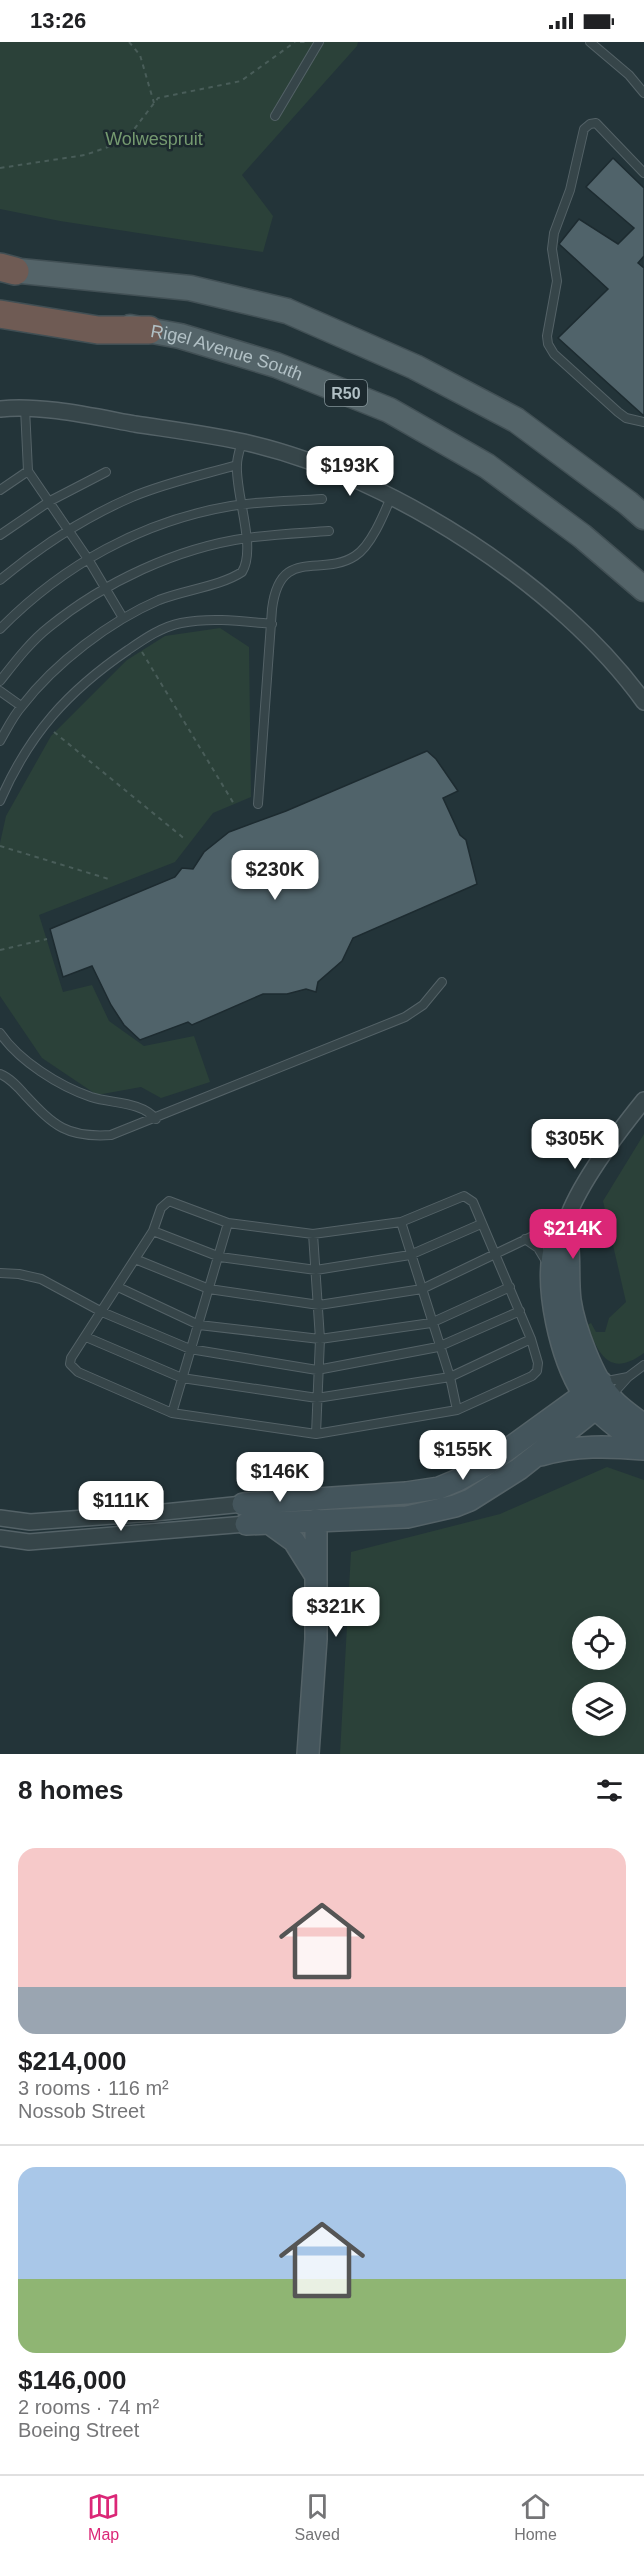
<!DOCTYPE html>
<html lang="en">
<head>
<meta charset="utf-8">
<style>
  :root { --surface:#fff; --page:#f6f6f6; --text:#202124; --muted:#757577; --line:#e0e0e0; --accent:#db2777 }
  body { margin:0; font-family:Arial,sans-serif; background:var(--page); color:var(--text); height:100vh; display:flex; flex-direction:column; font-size:22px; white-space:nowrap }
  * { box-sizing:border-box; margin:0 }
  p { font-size:20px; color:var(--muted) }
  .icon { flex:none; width:33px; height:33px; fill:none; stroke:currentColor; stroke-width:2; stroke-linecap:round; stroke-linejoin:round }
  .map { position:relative; height:1712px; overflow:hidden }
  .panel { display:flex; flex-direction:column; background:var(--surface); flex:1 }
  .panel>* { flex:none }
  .fabs { position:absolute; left:572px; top:1574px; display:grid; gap:12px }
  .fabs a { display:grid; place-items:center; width:54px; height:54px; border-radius:50%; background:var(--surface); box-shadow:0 3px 15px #0003; font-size:30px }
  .price { position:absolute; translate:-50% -51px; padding:0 14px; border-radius:12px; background:#fff; color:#222; font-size:20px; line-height:39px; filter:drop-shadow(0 2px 3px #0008) }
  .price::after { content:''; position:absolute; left:50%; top:36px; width:18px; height:14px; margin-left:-9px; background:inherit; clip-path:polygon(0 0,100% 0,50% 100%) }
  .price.current { background:var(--accent); color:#fff }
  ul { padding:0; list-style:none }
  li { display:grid; align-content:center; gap:12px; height:318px; padding:0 18px }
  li+li { border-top:2px solid var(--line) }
  li span { display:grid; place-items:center; height:186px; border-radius:18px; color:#555 }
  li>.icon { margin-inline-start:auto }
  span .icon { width:108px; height:108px; fill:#fffc; stroke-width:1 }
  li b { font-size:26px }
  h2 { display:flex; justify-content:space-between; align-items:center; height:72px; padding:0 18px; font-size:26px }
  .status { display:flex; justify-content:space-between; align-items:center; height:42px; padding:0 30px; background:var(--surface); direction:ltr }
  .status svg { height:16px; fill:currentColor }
  .dock { display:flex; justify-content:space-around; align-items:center; height:84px; border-top:2px solid var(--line); background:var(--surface); font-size:16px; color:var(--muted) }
  .dock a { display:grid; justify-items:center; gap:3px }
  .dock .current { color:var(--accent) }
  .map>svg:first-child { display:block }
</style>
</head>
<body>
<div class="status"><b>13:26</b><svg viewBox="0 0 49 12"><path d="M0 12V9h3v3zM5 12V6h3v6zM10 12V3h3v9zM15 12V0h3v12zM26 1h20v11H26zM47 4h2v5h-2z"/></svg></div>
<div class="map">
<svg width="644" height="1712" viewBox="0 0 644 1712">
  <rect width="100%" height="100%" fill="#233439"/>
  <path fill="#2b4139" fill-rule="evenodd" d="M0,0h358l-1,4 -115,129 31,41 -10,36 -203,-31 -60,-12z
    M220,586l29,19 2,150 -38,16 -38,49 -136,53 24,77 29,-7 17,36 35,25 50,-10 16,46 -49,16 -20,-11 -44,8 -55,-37 -42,-62v-153l6,-27 45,-80 76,-76 38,-24z
    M644,1092v219c-34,25 -45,2 -57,-28l4,-2 5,9h9l4,-14 17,-16 -23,-101z
    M607,1425l37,13v274h-304l11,-202 149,-38zM582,1584h33v33h-33zM582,1650h33v33h-33z"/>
  <path fill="#50636a" stroke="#1d2b30" stroke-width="1.5" d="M613,116l31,30v68l-6,7 6,5v148l-86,-78 50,-49 -49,-45 20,-25 39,25 16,-16 -48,-41z
    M427,709l9,8 22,32 -15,7 17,37 6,5 11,44 -124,54 -11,23 -24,21 -2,10 -10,-3 -19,5h-24l-71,31 -4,-3 -48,18 -16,-15 -13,-20 -19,-39 -29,11 -13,-48 125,-52 7,-9 11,1 11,-17 25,-20 57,-21z"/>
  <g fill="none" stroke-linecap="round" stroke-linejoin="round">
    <defs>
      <path id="lane" d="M590,0l39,33 15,18
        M275,74l44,-74
        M644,131l-48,-50 -6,1 -6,5 -14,61 -16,43 -2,16 5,32 -10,55 1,8 6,10 64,58 8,6 18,4
        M25,366l3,63 60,88 35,59
        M0,448l28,-19
        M0,493l50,-34 56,-29
        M0,538c41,-34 83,-62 132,-83 33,-14 70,-22 105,-32
        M0,587c63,-64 142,-108 231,-123 29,-5 61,-5 91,-7
        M0,639c15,-19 30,-39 49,-54 55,-45 128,-79 198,-89 27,-4 55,-5 82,-7
        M0,649l21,15
        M0,699c7,-12 13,-25 22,-35 33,-43 88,-85 137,-106 25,-10 62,-14 83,-28 15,-24 -7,-78 -5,-107 0,-8 3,-16 5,-23
        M0,759c29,-67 68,-110 128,-151 16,-11 33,-23 53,-27 30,-6 60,-2 91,1
        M258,762l14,-195c8,-64 49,-31 83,-53 16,-10 29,-42 36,-59
        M0,991c19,28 59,53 91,64 22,7 49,4 65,22
        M0,1032c10,4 18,13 25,21 29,31 42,43 86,40l294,-118 18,-12 19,-23
        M464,1154l9,6 58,137 7,24 -1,8 -5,5 -75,34 -141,24 -144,-21 -94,-41 -8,-8 1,-6 82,-127 8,-23 8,-7 59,22 85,11 88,-12z
        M401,1180l49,155 7,33
        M153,1189l67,26 96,13 94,-15 71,-31
        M313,1192l7,105 -4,95
        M525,1197l13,9 9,15
        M135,1217l74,30 110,16 103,-16 138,-66
        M0,1231l19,1 22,5 61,33 88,37 127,21 121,-23 82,-36
        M118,1245l81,38 121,14 111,-16 79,-36
        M86,1295l96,41 135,20 133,-21 81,-38
        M602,1340l26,-5
        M611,1354l17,-19 16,-12
        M172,1371l56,-190"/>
      <path id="street" d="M0,367c39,-5 96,8 135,15 39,6 79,11 117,20 139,33 309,142 392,258
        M565,1184c10,-38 54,-95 79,-126
        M0,1476l30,4 124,-9 89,-9
        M0,1496l29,4 217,-18"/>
      <path id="secondary" d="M565,1184c-3,6 -8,13 -10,20 -11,41 6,112 28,147 12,20 43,40 61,56
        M565,1184c6,24 2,49 5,74 4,27 23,79 42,99 9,10 21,18 32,26
        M541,1413c35,-10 67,-9 103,-6
        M243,1462l163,-11 33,-5 19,-8 31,-17 112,-81
        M269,1481l25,18 22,35
        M246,1482l161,-7 48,-11 15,-6 49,-31 91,-72
        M308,1712l8,-115v-119"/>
      <g id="primary">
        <path d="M0,227l190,19 97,23 128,56 101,53 112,83 16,14"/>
        <path id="s1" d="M130,285l50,9 96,29 113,45 98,56 95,70 62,53"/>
      </g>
      <path id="highway" d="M0,225l15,4
        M0,272l98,16h51"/>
    </defs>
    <use href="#lane" stroke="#546267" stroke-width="10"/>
    <use href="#street" stroke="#546267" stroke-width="18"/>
    <use href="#secondary" stroke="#546267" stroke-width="24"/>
    <use href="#primary" stroke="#425055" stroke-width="27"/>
    <use href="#highway" stroke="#414f54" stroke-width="30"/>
    <path stroke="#495d59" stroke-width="2" stroke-dasharray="4.5 4.5" stroke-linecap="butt" d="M129,0l11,13 14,48
      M300,0h7
      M0,126l85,-13 40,-14 33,-43 83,-17 54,-39
      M142,610l92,152
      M54,690l132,108
      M0,804l112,34
      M0,908l47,-11"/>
    <use href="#lane" stroke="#364549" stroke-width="8"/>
    <use href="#street" stroke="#364549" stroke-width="15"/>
    <use href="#secondary" stroke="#44555c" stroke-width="21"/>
    <use href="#primary" stroke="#546469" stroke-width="24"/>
    <use href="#highway" stroke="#6f5b54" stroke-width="27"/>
  </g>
  <g text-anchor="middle" stroke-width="5" stroke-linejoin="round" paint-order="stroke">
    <rect fill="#1c292e" stroke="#849398" stroke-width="1.5" x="325" y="338" width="42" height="26" rx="4.5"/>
    <g font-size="16" font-weight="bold" fill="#b1c0c5">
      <text x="346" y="357">R50</text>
    </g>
    <g font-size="18" fill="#759a70" stroke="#1c292e">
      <text x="154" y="103">Wolwespruit</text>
    </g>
    <g font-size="18" fill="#b1c0c5" stroke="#1c292e">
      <text dy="6" stroke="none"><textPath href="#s1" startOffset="100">Rigel Avenue South</textPath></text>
    </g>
  </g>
</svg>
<div class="fabs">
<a><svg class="icon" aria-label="locate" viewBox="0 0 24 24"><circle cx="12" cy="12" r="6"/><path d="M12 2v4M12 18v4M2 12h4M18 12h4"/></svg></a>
<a><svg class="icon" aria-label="layers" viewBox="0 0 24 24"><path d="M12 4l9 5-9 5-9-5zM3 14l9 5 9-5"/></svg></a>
</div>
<b class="price" style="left:350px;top:455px">$193K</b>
<b class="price" style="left:275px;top:859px">$230K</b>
<b class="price" style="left:575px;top:1128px">$305K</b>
<b class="price current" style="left:573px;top:1218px">$214K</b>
<b class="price" style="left:463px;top:1439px">$155K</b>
<b class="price" style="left:280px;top:1461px">$146K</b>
<b class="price" style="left:121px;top:1490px">$111K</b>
<b class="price" style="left:336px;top:1596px">$321K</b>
</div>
<section class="panel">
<h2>8 homes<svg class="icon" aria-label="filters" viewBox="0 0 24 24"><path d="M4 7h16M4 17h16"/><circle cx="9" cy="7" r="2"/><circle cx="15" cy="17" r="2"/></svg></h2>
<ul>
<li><span style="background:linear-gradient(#f6c9c9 75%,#9aa5b1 0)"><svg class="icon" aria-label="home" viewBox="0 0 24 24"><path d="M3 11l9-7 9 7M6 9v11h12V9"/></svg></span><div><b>$214,000</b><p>3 rooms · 116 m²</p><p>Nossob Street</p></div></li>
<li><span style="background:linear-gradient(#a9c7e8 60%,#8fb573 0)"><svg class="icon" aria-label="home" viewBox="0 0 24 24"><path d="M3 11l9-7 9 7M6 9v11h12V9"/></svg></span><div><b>$146,000</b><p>2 rooms · 74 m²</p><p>Boeing Street</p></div></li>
</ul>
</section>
<nav class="dock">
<a class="current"><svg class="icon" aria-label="map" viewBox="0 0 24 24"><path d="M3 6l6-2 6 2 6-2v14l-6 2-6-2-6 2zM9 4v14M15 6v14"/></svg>Map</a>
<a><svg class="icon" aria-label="saved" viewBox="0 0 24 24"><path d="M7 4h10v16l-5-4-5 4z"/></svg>Saved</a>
<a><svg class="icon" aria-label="home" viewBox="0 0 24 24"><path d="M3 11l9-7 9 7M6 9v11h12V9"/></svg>Home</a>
</nav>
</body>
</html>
